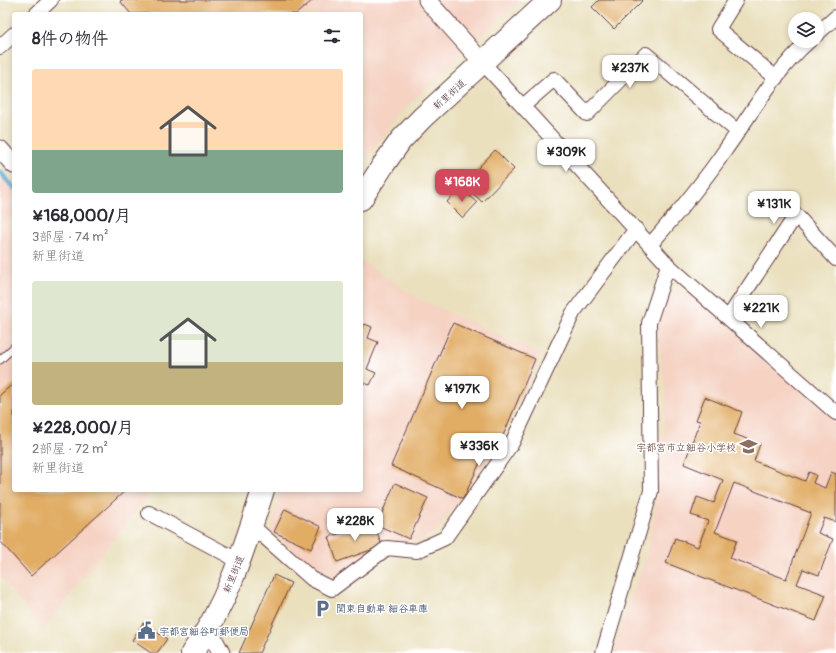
<!DOCTYPE html>
<html lang="ja">
<head>
<meta charset="utf-8">
<style>
  :root { --surface:#fff; --page:#f7f7f7; --text:#2b2b33; --muted:#7c7c81; --accent:#d1495b }
  body { margin:0; font-family:Pangolin,"Klee One",sans-serif; background:var(--page); color:var(--text); height:100vh; display:flex; flex-direction:column; font-size:15px; white-space:nowrap }
  * { box-sizing:border-box; margin:0 }
  p { font-size:13px; color:var(--muted) }
  .icon { flex:none; width:22px; height:22px; fill:none; stroke:currentColor; stroke-width:2; stroke-linecap:round; stroke-linejoin:round }
  .map { position:relative; flex:1; overflow:hidden }
  .details { position:absolute; left:12px; top:12px; width:351px; height:480px; display:flex; flex-direction:column; background:var(--surface); border-radius:4px; box-shadow:0 2px 6px #0003 }
  .details>* { flex:none }
  .tools { position:absolute; left:788px; top:12px; display:grid; gap:8px }
  .tools a { display:grid; place-items:center; width:36px; height:36px; border-radius:50%; background:var(--surface); box-shadow:0 2px 6px #0003; font-size:20px }
  .price { position:absolute; translate:-50% -34px; padding:0 9px; border-radius:8px; background:#fff; color:#222; font-size:13px; line-height:26px; filter:drop-shadow(0 1px 2px #0008) }
  .price::after { content:''; position:absolute; left:50%; top:24px; width:12px; height:9px; margin-left:-6px; background:inherit; clip-path:polygon(0 0,100% 0,50% 100%) }
  .price.active { background:var(--accent); color:#fff }
  ul { padding:0; list-style:none }
  li { display:grid; align-content:center; gap:8px; height:212px; padding:0 20px }
  li span { display:grid; place-items:center; height:124px; border-radius:4px; color:#555 }
  li>.icon { margin-inline-start:auto }
  span .icon { width:72px; height:72px; fill:#fffc; stroke-width:1 }
  li b { font-size:17px }
  h2 { display:flex; justify-content:space-between; align-items:center; height:48px; padding:0 20px; font-size:17px }
  .map>svg:first-child { display:block }
</style>
</head>
<body>
<div class="map">
<svg width="836" height="653" viewBox="0 0 836 653">
  <rect width="100%" height="100%" fill="#fff"/>
  <filter id="ink" filterUnits="userSpaceOnUse"><feTurbulence type="fractalNoise" baseFrequency=".025" numOctaves="2"/><feDisplacementMap in="SourceGraphic" scale="8" xChannelSelector="R" yChannelSelector="G"/><feConvolveMatrix kernelMatrix="1 2 1 2 8 2 1 2 1" color-interpolation-filters="sRGB"/></filter>
  <filter id="wash" filterUnits="userSpaceOnUse"><feTurbulence type="fractalNoise" baseFrequency=".012" numOctaves="4" result="noise"/><feDisplacementMap in="SourceGraphic" scale="16" xChannelSelector="R" yChannelSelector="G"/><feGaussianBlur stdDeviation="0.9" result="paint"/><feColorMatrix in="noise" values="0 0 0 0 0 0 0 0 0 0 0 0 0 0 0 0 0 1.4 0 .05"/><feComposite in="paint" operator="in"/></filter>
  <g filter="url(#wash)">
    <rect width="100%" height="100%" fill="#eae0be"/>
    <path fill="#f5d2c2" d="M120,0h400l-109,102 -47,59 -3,-4v-143h-234l-9,-12z
      M0,178l14,15v297h138l-109,140 -43,-54z
      M361,260l56,38 124,56 -38,83 -65,93 -22,13 -31,-4 -53,45 -13,-6 -48,-48 10,-40h80z
      M668,291h19l149,128v234h-225l35,-96 15,-83 5,-81 -9,-67 4,-29z"/>
    <g fill="none" stroke-linecap="round" stroke-linejoin="round">
      <path stroke="#56a4d0" stroke-width="5" d="M0,172l14,16"/>
    </g>
    <g id="blocks">
      <path fill="#e1ac64" fill-rule="evenodd" d="M122,0h191l-17,14h-165l-11,-13z
        M599,0h44l-29,29 -22,-22z
        M495,150l19,19 -32,33 -19,-18z
        M460,187l17,16 -14,15 -16,-16z
        M453,323l82,36 -35,84 -9,-4 -28,60 -72,-33z
        M365,324l7,3 -4,11 10,4 -11,27 9,4 -6,12 -9,-3v-52z
        M14,383v107h112l-95,86 -31,-35v-146z
        M705,397l37,15 -8,22 26,10 -6,17 51,20 4,-9 7,3 -3,8 12,5 6,-16 5,2v48l-12,-4 -6,15 15,6 -14,36 -16,-6 -6,15 29,11 -10,26 -150,-58 9,-25 23,9 10,-26 -17,-6 6,-18 17,6 9,-23 -39,-16 16,-43 -4,-1zM734,483l77,30 -25,66 -56,-21 7,-18 -22,-8z
        M395,483l33,15 -19,41 -32,-14z
        M285,509l36,18 -10,22 -37,-17z
        M373,521l9,25 -45,16 -8,-25z
        M274,575l17,8 -32,70h-20z
        M143,623l24,16 -10,14h-6l-19,-13z"/>
    </g>
  </g>
  <g filter="url(#ink)">
    <use href="#blocks" fill-opacity="0" stroke="#623c41" stroke-width="1"/>
    <g fill="none" stroke-linecap="round" stroke-linejoin="round">
      <defs>
        <path id="service" d="M0,360l14,-13"/>
        <path id="minor" d="M736,0l-18,29 58,49
          M36,14l15,-14
          M817,34l19,-17
          M0,47l14,-13
          M483,63l185,202 168,148
          M523,106l31,-27 33,35 59,-60 92,78
          M650,245c27,-31 53,-62 76,-96 26,-36 49,-78 83,-108
          M728,318l68,-103 40,44
          M149,513l90,48
          M251,525l61,54 20,10 55,-41 30,3 28,-13 67,-95 61,-130 63,-84
          M603,653l48,-162 -2,-168 19,-58"/>
        <path id="tertiary" d="M427,0l56,63
          M0,149l14,16
          M208,628l13,25"/>
        <path id="primary" d="M361,199l23,-35 17,-24 21,-22 128,-118
          M192,653c35,-48 53,-107 71,-163"/>
      </defs>
      <use href="#service" stroke="#623c41" stroke-width="9"/>
      <use href="#minor" stroke="#623c41" stroke-width="16"/>
      <use href="#tertiary" stroke="#623c41" stroke-width="19"/>
      <use href="#primary" stroke="#623c41" stroke-width="24"/>
      <use href="#service" stroke="#fff" stroke-width="7"/>
      <use href="#minor" stroke="#fff" stroke-width="14"/>
      <use href="#tertiary" stroke="#fff" stroke-width="17"/>
      <use href="#primary" stroke="#fff" stroke-width="22"/>
    </g>
  </g>
  <defs>
    <symbol id="school-bare" viewBox="-9 -9 18 18"><path d="M0-5L7-2L0 1L-7-2ZM-4 1L0 2.5L4 1V4Q0 6-4 4Z" fill="#8d6e63" stroke="#fff" stroke-width="2.5" paint-order="stroke"/></symbol>
    <symbol id="parking-bare" viewBox="-9 -9 18 18"><path d="M-3.5-5.5H1a3.5 3.5 0 0 1 0 7H-1V5.5H-3.5ZM-1-3.4V-.6H.8a1.4 1.4 0 0 0 0-2.8Z" fill="#5c6f8a" stroke="#fff" stroke-width="2.5" paint-order="stroke"/></symbol>
    <symbol id="civic-bare" viewBox="-9 -9 18 18"><path d="M-.6-6.5H3V-4.5H.6V-3L4-1V1h2V6H-6V1h2V-1L-.6-3ZM-1.2 2.5V6h2.4V2.5Z" fill="#5c6f8a" stroke="#fff" stroke-width="2.5" paint-order="stroke"/></symbol>
  </defs>
  <g fill-rule="evenodd">
    <use href="#school-bare" x="736" y="434" width="25" height="25"/>
    <use href="#parking-bare" x="310" y="596" width="25" height="25"/>
    <use href="#civic-bare" x="134" y="618" width="25" height="25"/>
  </g>
  <g text-anchor="middle" stroke-width="3" stroke-linejoin="round" paint-order="stroke">
    <g font-size="10" fill="#4a1f2b" stroke="#fff">
      <text transform="translate(449 94) rotate(-42)" y="4">新里街道</text>
      <text transform="translate(233 574) rotate(-68)" y="4">新里街道</text>
    </g>
    <g font-size="10" font-weight="bold" fill="#785e54" stroke="#fff" text-anchor="end">
      <text x="736" y="451">宇都宮市立細谷小学校</text>
    </g>
    <g font-size="10" font-weight="bold" fill="#4e5e75" stroke="#fff" text-anchor="start">
      <text x="336" y="612">関東自動車 細谷車庫</text>
      <text x="159" y="635">宇都宮細谷町郵便局</text>
    </g>
  </g>
</svg>
<div class="tools">
<a><svg class="icon" aria-label="layers" viewBox="0 0 24 24"><path d="M12 4l9 5-9 5-9-5zM3 14l9 5 9-5"/></svg></a>
</div>
<b class="price" style="left:630px;top:89px">¥237K</b>
<b class="price" style="left:566px;top:173px">¥309K</b>
<b class="price active" style="left:462px;top:203px">¥168K</b>
<b class="price" style="left:774px;top:225px">¥131K</b>
<b class="price" style="left:761px;top:329px">¥221K</b>
<b class="price" style="left:462px;top:410px">¥197K</b>
<b class="price" style="left:479px;top:467px">¥336K</b>
<b class="price" style="left:355px;top:542px">¥228K</b>
<section class="details">
<h2>8件の物件<svg class="icon" aria-label="filters" viewBox="0 0 24 24"><path d="M4 7h16M4 17h16"/><circle cx="9" cy="7" r="2"/><circle cx="15" cy="17" r="2"/></svg></h2>
<ul>
<li><span style="background:linear-gradient(#ffd9b3 65%,#7fa58c 0)"><svg class="icon" aria-label="home" viewBox="0 0 24 24"><path d="M3 11l9-7 9 7M6 9v11h12V9"/></svg></span><div><b>¥168,000/月</b><p>3部屋 · 74 m²</p><p>新里街道</p></div></li>
<li><span style="background:linear-gradient(#dfe7d0 65%,#c2b280 0)"><svg class="icon" aria-label="home" viewBox="0 0 24 24"><path d="M3 11l9-7 9 7M6 9v11h12V9"/></svg></span><div><b>¥228,000/月</b><p>2部屋 · 72 m²</p><p>新里街道</p></div></li>
</ul>
</section>
</div>
</body>
</html>
